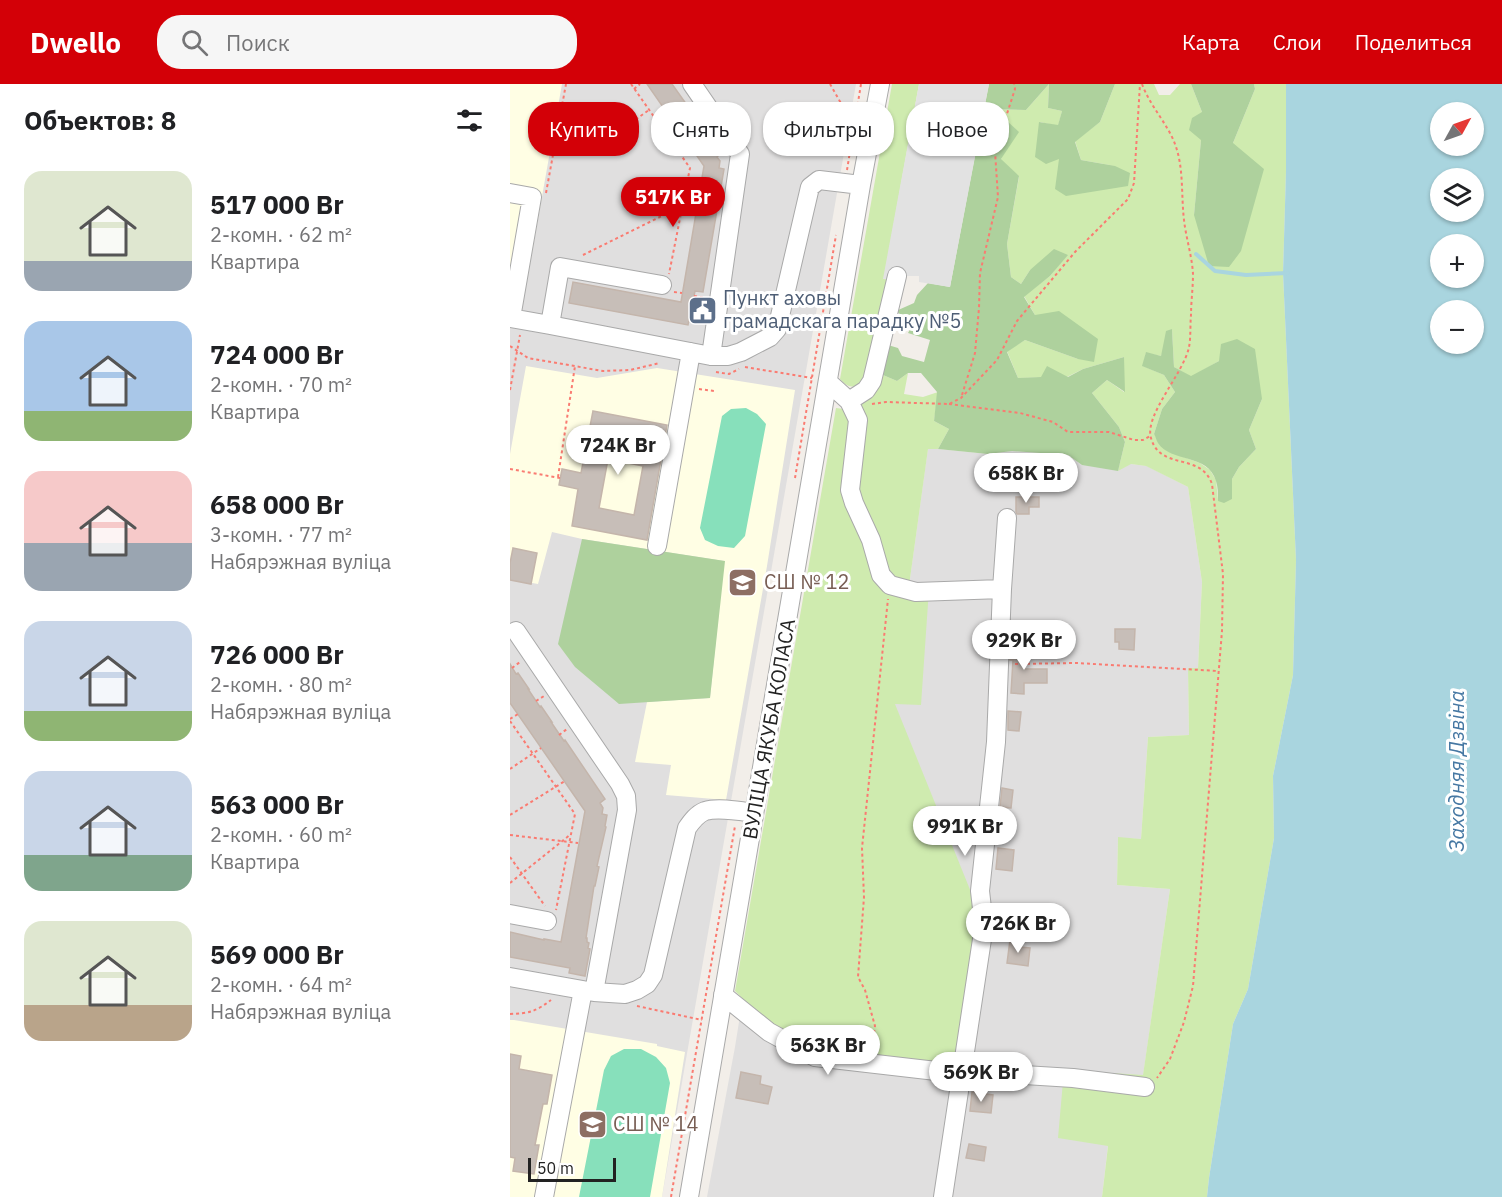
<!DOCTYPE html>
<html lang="ru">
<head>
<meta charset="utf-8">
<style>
  :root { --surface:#fff; --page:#f6f6f6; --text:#202124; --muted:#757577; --accent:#d30007 }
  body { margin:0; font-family:"IBM Plex Sans",sans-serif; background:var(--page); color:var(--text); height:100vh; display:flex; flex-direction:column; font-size:22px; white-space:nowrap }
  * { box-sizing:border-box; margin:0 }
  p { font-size:20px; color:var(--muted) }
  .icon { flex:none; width:33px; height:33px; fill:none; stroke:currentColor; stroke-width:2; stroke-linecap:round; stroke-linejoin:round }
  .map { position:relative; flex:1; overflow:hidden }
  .details { display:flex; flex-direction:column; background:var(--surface); width:510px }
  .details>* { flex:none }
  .top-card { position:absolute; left:18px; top:18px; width:570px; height:54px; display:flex; gap:12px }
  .needle { width:39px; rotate:50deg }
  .controls { position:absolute; left:920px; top:18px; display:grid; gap:12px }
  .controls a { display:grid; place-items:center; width:54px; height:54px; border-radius:50%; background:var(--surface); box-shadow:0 2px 4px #0004; font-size:30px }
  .scale { position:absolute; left:18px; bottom:15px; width:88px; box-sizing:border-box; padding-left:6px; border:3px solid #222; border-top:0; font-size:16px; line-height:21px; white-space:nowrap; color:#222; -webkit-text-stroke:4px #fff; paint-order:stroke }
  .price { position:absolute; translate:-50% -51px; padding:0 14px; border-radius:21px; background:#fff; color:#222; font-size:20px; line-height:39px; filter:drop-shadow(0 2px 3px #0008) }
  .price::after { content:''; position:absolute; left:50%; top:36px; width:18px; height:14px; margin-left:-9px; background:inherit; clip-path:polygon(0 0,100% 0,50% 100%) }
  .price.on { background:var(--accent); color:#fff }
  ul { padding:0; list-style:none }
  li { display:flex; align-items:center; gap:18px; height:150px; padding:0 24px }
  li span { display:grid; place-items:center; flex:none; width:168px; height:120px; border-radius:18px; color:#555 }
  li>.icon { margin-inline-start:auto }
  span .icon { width:72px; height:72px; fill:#fffc; stroke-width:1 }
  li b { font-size:26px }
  h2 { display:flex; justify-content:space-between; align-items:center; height:72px; padding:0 24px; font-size:26px }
  .pill { padding:0 21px; border-radius:24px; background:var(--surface); box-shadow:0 2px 4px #0004; font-size:21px; line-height:54px }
  .pill.on { background:var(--accent); color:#fff }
  header { display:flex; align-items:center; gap:36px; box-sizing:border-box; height:84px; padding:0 30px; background:var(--accent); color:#fff }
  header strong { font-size:28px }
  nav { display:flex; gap:33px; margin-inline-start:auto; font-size:21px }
  .search { width:420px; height:54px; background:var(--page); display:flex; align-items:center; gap:15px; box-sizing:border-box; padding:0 21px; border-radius:24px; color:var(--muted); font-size:22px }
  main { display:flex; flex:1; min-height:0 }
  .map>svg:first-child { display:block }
</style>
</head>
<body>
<header>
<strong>Dwello</strong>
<div class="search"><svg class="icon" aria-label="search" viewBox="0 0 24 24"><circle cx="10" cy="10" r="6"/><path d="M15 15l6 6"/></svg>Поиск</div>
<nav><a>Карта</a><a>Слои</a><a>Поделиться</a></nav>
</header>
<main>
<section class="details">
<h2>Объектов: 8<svg class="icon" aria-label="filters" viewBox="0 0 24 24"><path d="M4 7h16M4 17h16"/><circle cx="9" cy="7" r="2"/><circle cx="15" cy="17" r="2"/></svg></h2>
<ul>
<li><span style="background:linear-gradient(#dfe7d0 75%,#9aa5b1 0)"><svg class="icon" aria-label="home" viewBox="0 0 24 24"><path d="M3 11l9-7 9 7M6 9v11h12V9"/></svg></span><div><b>517 000 Br</b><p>2-комн. · 62 m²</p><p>Квартира</p></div></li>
<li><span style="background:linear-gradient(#a9c7e8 75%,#8fb573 0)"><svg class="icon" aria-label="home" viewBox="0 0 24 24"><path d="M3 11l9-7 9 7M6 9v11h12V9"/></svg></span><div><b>724 000 Br</b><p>2-комн. · 70 m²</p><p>Квартира</p></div></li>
<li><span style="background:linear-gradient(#f6c9c9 60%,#9aa5b1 0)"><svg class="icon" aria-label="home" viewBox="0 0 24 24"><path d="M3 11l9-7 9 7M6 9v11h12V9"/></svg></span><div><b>658 000 Br</b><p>3-комн. · 77 m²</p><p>Набярэжная вуліца</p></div></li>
<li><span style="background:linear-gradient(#c9d6e8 75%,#8fb573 0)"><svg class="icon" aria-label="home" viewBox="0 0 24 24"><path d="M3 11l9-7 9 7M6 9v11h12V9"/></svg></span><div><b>726 000 Br</b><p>2-комн. · 80 m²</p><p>Набярэжная вуліца</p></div></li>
<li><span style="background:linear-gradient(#c9d6e8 70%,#7fa58c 0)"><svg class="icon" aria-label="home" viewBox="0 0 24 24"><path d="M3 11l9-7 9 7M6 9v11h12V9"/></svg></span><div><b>563 000 Br</b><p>2-комн. · 60 m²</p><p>Квартира</p></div></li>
<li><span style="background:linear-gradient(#dfe7d0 70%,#b9a48a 0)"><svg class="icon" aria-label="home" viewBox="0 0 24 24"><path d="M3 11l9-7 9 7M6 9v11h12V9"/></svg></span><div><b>569 000 Br</b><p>2-комн. · 64 m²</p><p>Набярэжная вуліца</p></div></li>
</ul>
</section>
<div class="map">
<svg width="992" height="1113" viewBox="0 0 992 1113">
  <rect width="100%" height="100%" fill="#f2eee9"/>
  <path fill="#e0dfdf" d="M0,0h346l-194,1113h-152z
    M418,364l60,6 24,-3 56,4 14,10 49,-1 16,2 41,21 14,95 -4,86h-10l1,67 -41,2 -7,102 -23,-1 -1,47 53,4 -27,187 -78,-6 43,75 -6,52h-395l28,-150 76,-476 97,22z"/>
  <path fill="#fffee4" d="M0,0h52l-43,242 -9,-2z
    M16,282l71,12 60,-10 138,22 -28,176 -41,234 -60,-5 5,-30 -36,-3 12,-60 63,-4 14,-137 -142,-22 -30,-7 -14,52 -28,-5v-125z
    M0,936h4l143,24v2l28,6 -23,145h-152z"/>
  <path fill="#cfebaf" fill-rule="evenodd" d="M382,0h27l-35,194 4,1 -19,95 -9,12c-9,2 -14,0 -20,-7z
    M539,0l-1,24 14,3 -4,15 -18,-4 19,36 56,8 -34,-6 -6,-19 25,-19 15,-38h39l5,11h11l10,-11h11l11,28 -1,28 -7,75 39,-72 22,-54 -1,-5h32v87l-3,102 13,287 -3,115 -20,101 1,62 -26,151 -15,35 -24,154 -2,19h-105l6,-51 -50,-8 6,-68 79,5 27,-186 -53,-4 1,-48 23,2 7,-102 41,-2 -1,-67h10l4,-86 -14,-95 -42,-21 -15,-2 -13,7 7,-29 -6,-15 -27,-34 15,-13 17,12v-35l-41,12 -16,8 -49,1 -11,-27 18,-11 53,19 -43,-44 -11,-19 26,-20 17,-21 -37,15 -9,14 -10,-7 -4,-33 12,-67 -18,-17 6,-39 -29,19 6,-31 42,1zM662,245l2,38 17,10 28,-16 43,38 -13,31 7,19 -17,18 -7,12v20l-14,1 -2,-20 -6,-10 -10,-7 -33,-12 -13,-17 8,-25 13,-17 -11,-17 -21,-9 3,-13 15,3z
    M398,289l-4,21 19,3 15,-5 -4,29 15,8 -11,20h-10l-19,137 20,3 -8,116 -26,-1 80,198 4,30 -21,124 -6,7 -8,2 -119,-13 -54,-25 -36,-36 101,-583 24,3 -3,-10 22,-16 4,-10 14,6z"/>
  <path fill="#aed19d" d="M479,0h60l-23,26 -42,-1z
    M539,0h66l-15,38 -25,20 6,18 34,6 15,7 -2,13 -62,10 -11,-7 4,-30 -13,5 -11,-7 4,-35 19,3 4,-14 -14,-3z
    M681,0h63l1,5 -22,54 31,26 -23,82 -12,16 -20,-1 -15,-51 7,-75 -12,-10 3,-12 10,-6z
    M497,37l12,11 -18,27 18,17 -12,68 4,33 10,7 9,-14 24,-21 14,6 -18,21 -26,21 11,18 24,-4 39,28 -4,23 -16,-3 -53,-19 -18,12 11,26 23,-1 6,-11 21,11 15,-8 41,-12 1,35 -18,-12 -15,13 27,34 6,15 -7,29 -36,-6 -14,-10 -56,-4 -24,3 -50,-5 11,-20 -15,-8 3,-29 -16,-19h-13l-11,8 -14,-6 5,-30 10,3 4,8 22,6 6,-22 -22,-7 5,-9 -17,-13 18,-8 3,-8 11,-12 22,4 28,-147z
    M662,245l2,38 17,9 28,-15 2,-17 16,-5 18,10 7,50 -13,31 7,19 -17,18 -7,12v20l-8,4 -6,-2c0,-7 0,-14 -2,-20 -8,-28 -45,-18 -58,-38 -2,-3 -2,-6 -4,-9l8,-25 13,-17 -11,-17 -22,-9 4,-14 15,4 5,-25z
    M72,455l143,22 -15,137 -91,6 -44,-37 -17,-23z"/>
  <path fill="#87e0bb" d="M236,324l11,6 9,10 -21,112 -11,12 -16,-2 -13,-6 -5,-12 22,-112 9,-7z
    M114,965h17l15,8 10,11 4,15 -20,114h-71l25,-127 7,-14z"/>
  <path fill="#e2e2e2" d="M409,0h70l-39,203 -31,-5v-6h-26l-1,4 -9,-1z"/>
  <path fill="#a9d5df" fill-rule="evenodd" d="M776,0h216v1113h-295l2,-19 24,-154 15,-35 26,-151 -1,-62 20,-101 3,-115 -13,-287 3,-102zM930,28h33v34h-33zM930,94h33v34h-33zM930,160h33v34h-33zM930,226h33v34h-33z"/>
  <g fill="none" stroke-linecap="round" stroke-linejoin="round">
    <path stroke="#a9d5df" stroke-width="4" d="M686,170l19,17 31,4 42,-2"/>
  </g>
  <path fill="#c7beb8" stroke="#c4b5ab" stroke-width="1.5" fill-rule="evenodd" d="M137,0h25l49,69 -4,4 3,4 -1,7 5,1 -21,123 -8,-1 -7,34 -119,-22 4,-21 108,20 23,-136z
    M83,327l74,14 -20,115 -75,-14 6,-37 -19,-4 3,-16 19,4zM98,375l35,7 -9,49 -35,-7z
    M506,413h23v10h-10v7h-12l-1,-2z
    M3,464l24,5 -6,31 -21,-4v-17z
    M605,545h20l-1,21 -15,-1v-7h-4z
    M501,560l15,1 -2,24h23v14h-23v11l-13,-1 2,-33h-3z
    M0,580l6,10 2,-1 11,16h-1l12,18 1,-1 11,16h-1l13,19 1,-1 40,59 -5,4 3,5 -1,6 5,1 -2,11 1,1 -9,39 2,1 -4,19h-1l-8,52h1v4l2,1 -1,5 2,1 -5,27 -16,-3 1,-5 -60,-11v-25l34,8v-1l17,3 24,-131 -75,-108z
    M498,627l13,1 -2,19 -11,-1z
    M492,704l11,2 -2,18 -11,-1z
    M488,764l16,2 -2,21 -16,-2z
    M500,856l11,1 -1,6 10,1 -2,18 -21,-3z
    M0,970l11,2 -2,13 33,6 -5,29h-4l-8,41h4l-5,29 -21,-3 2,-13 -5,-1z
    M231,988l20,4 -1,8 12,3 -4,17 -32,-6z
    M462,1008l21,3 -2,18 -21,-2z
    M459,1060l17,3 -2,14 -18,-3z"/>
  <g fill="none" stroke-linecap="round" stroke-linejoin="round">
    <defs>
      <path id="minor" d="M182,0l48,70 -29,202
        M0,109l22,4 -21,121 39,7
        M152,201l-102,-18 -10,58 161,31h17l13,-4 29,-15 7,-8 33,-142 9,-7 42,5
        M318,298l21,19 9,19 -8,70 4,13 17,37 10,35 9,10 26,7 86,-3
        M339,317l17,-11 6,-9 25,-105
        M147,462l34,-194
        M6,547l104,153 6,12 1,14 -33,182
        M0,830l37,7
        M0,893l84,15 31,2 12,-4 10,-6 6,-9 34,-147c5,-7 10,-14 18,-17 13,-4 35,0 49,2
        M213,911l46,37 46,25 130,15 17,-1 111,7 72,9
        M34,1113l39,-207
        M179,1113l172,-1012 19,-101
        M433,1113l41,-271 -4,-35 16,-149 6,-153 5,-71"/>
    </defs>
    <use href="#minor" stroke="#a9a9a9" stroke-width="20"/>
    <path stroke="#fa7b71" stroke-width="2" stroke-dasharray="3 3" stroke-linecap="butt" d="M121,0l59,84 -21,106
      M320,0l24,42
      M632,0c8,22 25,39 33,60 9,24 6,51 9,76 2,18 8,36 9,54 0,14 -2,28 -2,41 -1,10 0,22 -2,32 -5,26 -45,68 -38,91 9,33 50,14 61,46l11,90 -1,57 -29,355 -9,36 -14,37 -13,19
      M124,5l6,-5
      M47,51c9,2 19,5 28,5 26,-1 44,-16 64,-30
      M337,86l14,-86
      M36,109l20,-109
      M173,116l15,4
      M73,171l99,-49
      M164,208l8,1
      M184,212l12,2
      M0,262l18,12 75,13 27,-1 30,-7
      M235,283l67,11
      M206,288l13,2 10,-5
      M189,305l15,2
      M0,306l10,-55
      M452,311l13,-42 4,-45 1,-35 18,-76 -3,-46 20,-62 -1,-5
      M362,320l14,-2 63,2 12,-6 36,-38 20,-39 58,-69 53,-53 6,-16 6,-99
      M439,320l71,9 33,9 15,10h41l25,8h9l7,-4
      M0,385l50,9
      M48,393l17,-111
      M285,394l41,-243
      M505,580l61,-1 142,8
      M2,584l8,-6
      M26,617l8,-5
      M0,635l8,-5
      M0,637l65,93 -19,96
      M49,651l8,-6
      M0,685l31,-21
      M0,731l55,-34
      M0,751l68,8
      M0,773l35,49
      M0,799l61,-49
      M127,922l65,14
      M0,930c20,-1 25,-2 41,-14
      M365,966l-3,-4 3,-20 -10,-36 -7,-13 6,-80 -2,-49 26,-249
      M161,1113l64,-371"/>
    <use href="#minor" stroke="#fff" stroke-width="18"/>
  </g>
  <defs>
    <symbol id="civic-square" viewBox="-11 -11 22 22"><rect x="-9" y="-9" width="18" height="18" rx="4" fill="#5c6f8a" stroke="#fff"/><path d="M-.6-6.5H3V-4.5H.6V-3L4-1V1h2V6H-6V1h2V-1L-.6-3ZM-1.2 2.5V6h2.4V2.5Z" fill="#fff"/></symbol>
    <symbol id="school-square" viewBox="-11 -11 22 22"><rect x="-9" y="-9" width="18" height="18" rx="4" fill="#8d6e63" stroke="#fff"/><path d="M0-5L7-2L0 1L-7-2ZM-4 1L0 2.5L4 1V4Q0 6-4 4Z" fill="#fff"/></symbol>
  </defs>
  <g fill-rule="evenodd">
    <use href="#civic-square" x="176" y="210" width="33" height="33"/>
    <use href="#school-square" x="216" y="482" width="33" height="33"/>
    <use href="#school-square" x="66" y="1024" width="33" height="33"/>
  </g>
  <g text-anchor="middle" stroke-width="6" stroke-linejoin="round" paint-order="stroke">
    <g font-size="20" fill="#4e5e75" stroke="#fff" text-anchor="start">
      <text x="213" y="221">Пункт аховы<tspan x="213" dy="23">грамадскага парадку №5</tspan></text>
    </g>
    <g font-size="20" fill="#785e54" stroke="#fff" text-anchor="start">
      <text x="254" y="505">СШ № 12</text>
      <text x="103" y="1047">СШ № 14</text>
    </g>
    <g font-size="20" fill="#222" stroke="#fff">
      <text transform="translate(259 645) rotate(-80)" y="7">ВУЛІЦА ЯКУБА КОЛАСА</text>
    </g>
    <g font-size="21" font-style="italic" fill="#4678a3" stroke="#fff">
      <text transform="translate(947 687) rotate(-90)" y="7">Заходняя Дзвіна</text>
    </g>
  </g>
</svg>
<div class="controls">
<a><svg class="needle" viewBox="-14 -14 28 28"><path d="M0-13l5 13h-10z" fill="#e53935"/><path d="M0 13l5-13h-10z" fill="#757577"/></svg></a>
<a><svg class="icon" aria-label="layers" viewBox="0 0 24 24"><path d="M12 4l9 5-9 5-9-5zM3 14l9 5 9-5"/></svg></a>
<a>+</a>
<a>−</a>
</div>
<div class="scale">50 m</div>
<b class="price on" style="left:163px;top:144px">517K Br</b>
<b class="price" style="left:108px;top:392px">724K Br</b>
<b class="price" style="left:516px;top:420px">658K Br</b>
<b class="price" style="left:514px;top:587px">929K Br</b>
<b class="price" style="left:455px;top:773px">991K Br</b>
<b class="price" style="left:508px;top:870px">726K Br</b>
<b class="price" style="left:318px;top:992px">563K Br</b>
<b class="price" style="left:471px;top:1019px">569K Br</b>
<div class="top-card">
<a class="pill on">Купить</a>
<a class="pill">Снять</a>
<a class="pill">Фильтры</a>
<a class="pill">Новое</a>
</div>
</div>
</main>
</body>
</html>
